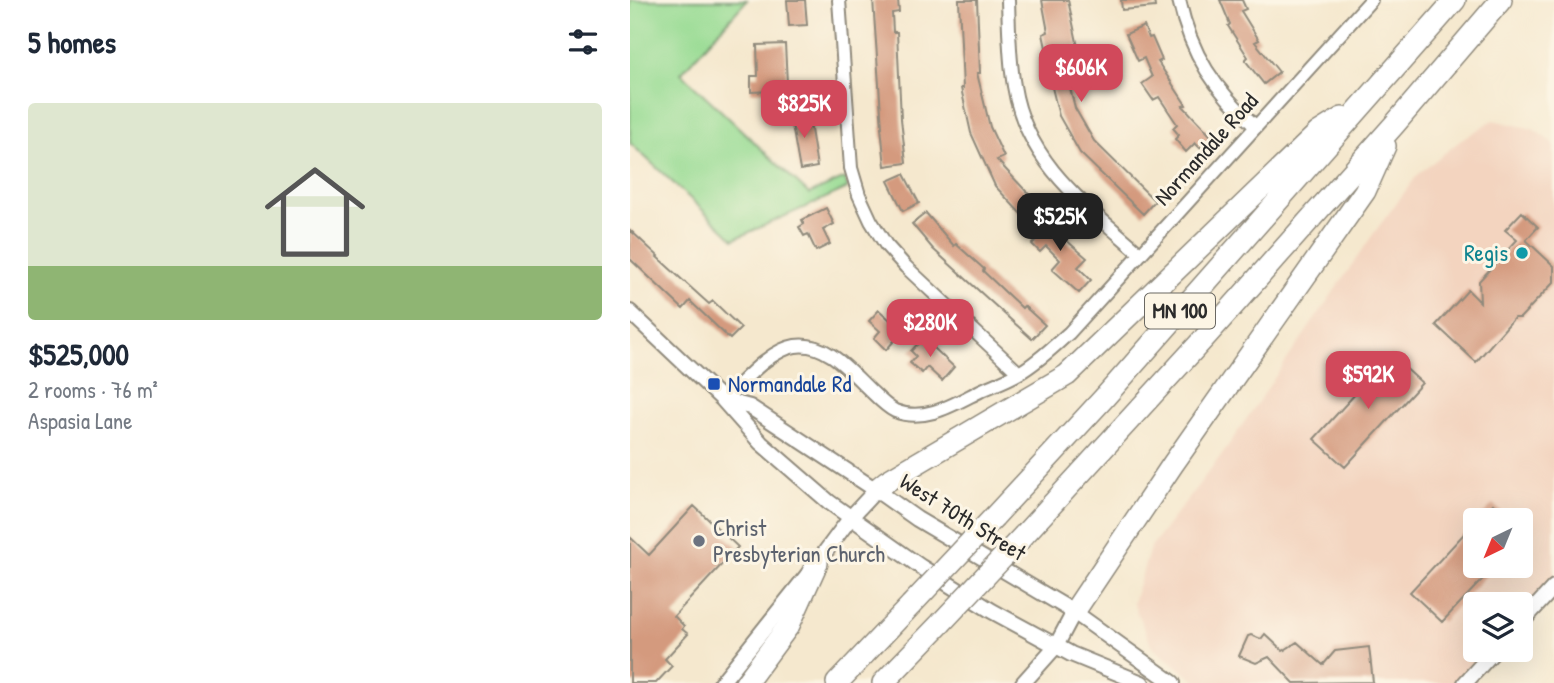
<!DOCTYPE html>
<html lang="en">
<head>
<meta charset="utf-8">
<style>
  :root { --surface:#fff; --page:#f6f6f7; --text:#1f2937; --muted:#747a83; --line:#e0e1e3; --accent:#d1495b }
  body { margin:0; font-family:"Patrick Hand",sans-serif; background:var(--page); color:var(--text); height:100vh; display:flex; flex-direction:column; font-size:26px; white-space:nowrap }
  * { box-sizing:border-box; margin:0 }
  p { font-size:23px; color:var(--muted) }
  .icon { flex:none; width:38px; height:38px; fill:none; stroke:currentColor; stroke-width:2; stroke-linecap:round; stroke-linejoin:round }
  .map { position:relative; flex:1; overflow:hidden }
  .panel { display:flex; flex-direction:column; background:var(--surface); width:630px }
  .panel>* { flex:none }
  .needle { width:46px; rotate:223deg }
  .controls { position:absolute; left:833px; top:508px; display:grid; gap:14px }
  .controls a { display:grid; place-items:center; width:70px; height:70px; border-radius:7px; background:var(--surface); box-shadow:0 7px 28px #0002; font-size:35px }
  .price { position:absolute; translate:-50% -60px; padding:0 16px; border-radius:14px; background:var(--accent); color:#fff; font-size:23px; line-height:46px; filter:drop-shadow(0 2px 4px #0008) }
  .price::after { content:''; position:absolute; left:50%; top:42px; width:21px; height:16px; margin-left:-10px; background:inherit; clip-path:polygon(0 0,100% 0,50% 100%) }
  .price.selected { background:#222; color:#fff }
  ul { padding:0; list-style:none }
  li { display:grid; align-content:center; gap:14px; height:371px; padding:0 28px }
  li+li { border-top:2px solid var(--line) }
  li span { display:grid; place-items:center; height:217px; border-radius:7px; color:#555 }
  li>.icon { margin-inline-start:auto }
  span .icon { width:126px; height:126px; fill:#fffc; stroke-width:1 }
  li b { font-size:30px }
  h2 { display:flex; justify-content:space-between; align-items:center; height:84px; padding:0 28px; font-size:30px }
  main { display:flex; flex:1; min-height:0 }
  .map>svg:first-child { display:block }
</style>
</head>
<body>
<main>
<section class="panel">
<h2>5 homes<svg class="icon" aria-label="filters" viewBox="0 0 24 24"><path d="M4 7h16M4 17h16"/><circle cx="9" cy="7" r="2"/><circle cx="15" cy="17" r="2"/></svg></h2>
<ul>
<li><span style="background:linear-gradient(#dfe7d0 75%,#8fb573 0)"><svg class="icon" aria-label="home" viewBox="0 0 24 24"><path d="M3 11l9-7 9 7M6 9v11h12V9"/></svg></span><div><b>$525,000</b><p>2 rooms · 76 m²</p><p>Aspasia Lane</p></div></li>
</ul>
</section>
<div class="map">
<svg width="924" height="683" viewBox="0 0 924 683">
  <rect width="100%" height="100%" fill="#fcf5e5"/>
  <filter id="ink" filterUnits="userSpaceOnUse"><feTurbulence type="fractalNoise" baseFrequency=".0143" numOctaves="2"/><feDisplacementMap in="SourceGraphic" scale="14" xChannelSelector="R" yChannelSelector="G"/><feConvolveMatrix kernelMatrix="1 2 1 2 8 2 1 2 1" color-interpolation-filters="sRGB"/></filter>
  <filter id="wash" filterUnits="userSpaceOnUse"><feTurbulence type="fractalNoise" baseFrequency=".00686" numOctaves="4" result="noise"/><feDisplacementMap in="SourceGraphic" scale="28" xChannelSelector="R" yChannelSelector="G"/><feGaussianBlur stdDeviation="1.57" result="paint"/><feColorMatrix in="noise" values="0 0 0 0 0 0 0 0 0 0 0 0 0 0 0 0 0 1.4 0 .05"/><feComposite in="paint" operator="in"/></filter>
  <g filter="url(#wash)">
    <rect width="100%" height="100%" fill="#f5e8ce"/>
    <path fill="#f3d4bf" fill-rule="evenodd" d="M863,120l40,9 21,15v441l-33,37v-18h-46v45h21l-35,34h-263l-46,-36 -19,-44 17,-55 73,-95 151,-220 44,-59 42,-33zM845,520h46v45h-46z"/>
    <path fill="#97db93" stroke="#61835f" stroke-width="2" d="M0,0h117l-66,73 128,121 36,-16 3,10 -114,51 -104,-96z"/>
    <g id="blocks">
      <path fill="#d49a7e" d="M157,0h18l2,25 -18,1z
        M243,0h25l1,12 -7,1 1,19h4l4,87 5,44 -21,3 -4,-39h1z
        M329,0h18l3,73h-3l13,54 14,30 -7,3 40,43 -14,13 -28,-30 -24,-53 -10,-45h2z
        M412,0h26l10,47 -16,3v6l13,52 19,33 61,60 -12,13 -63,-61 -21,-37 -12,-49 3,-1 -7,-32 5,-2z
        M491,0h33l1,7 -33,3z
        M590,0h22l4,9 -5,2 18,29 -4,2 24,30 -15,12 -19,-24 3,-3 -20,-31 2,-2z
        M514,26l5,12 3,-1 10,23 -4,2 28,43 -3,1 29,31 -12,11 -5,-5 -9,9 -11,-13 4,-4 -6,-7 4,-4 -18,-27 -6,3 -11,-16 10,-7 -8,-19 -6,3 -12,-27z
        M155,44l2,39 -13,1 1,7 -24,1v-16h7l-1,-31z
        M178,111l9,56 -17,3 -10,-56z
        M274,174l15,29 -16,8 -15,-30z
        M196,208l8,16 -11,6 7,14 -14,7 -8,-17 -4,2 -5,-9 5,-3 -2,-4z
        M892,212l16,15 -12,13 28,26v16l-34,36h-6l-38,44 -40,-37 32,-35 12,12 -1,-21 38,-41 -12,-10z
        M296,213l28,33 2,-2 28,25 -1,2 39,37 2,-2 21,19 -13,14 -99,-90 -21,-25z
        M405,217l8,8 3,-4 9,10 3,-3 10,10 -2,2 21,18 -9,9 13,13 -12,13 -27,-24 8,-9 -14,-14 -6,6 -8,-8 3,-3 -12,-12z
        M0,230l28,26 -1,1 52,47 4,-3 28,27 -11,11 -40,-38 -7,8 -53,-50z
        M249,310l11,10 9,-10 12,12 -25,28 -12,-12 6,-7 -11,-10z
        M295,336l10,9 -2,2 21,20 -12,14 -15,-14 -5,6 -12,-10 6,-7 -5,-5z
        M761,355l31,28 -77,84 -31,-28z
        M863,504l17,16h-32z
        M64,506l44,41 -64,69 10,10 -2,3 6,5 -23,25 7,7 -16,17h-26v-146l19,18z
        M845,522v43h21l-54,57 -32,-30z
        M635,634l18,17 14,-9 26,23 12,-14 34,-4 4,35 -79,1 -25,-26 -13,6 -17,-7 9,-20 3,-1 10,4z"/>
    </g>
  </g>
  <g filter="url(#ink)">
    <use href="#blocks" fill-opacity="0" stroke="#908a7c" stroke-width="2"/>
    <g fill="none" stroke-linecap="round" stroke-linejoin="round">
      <defs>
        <path id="minor" d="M209,0l12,168 8,27 12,26 15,24 20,22 113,106
          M378,0c1,28 1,58 6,86 12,77 73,120 127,168
          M549,0c12,55 36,90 77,127
          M93,400c19,-17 46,-50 72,-54 33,-5 57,28 79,48 6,6 13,13 21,17 30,12 59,-7 85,-20 13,-6 27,-11 39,-18 19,-11 34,-26 50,-40l302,-333"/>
        <path id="tertiary" d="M0,312l93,88 38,43 68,59 92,65 71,44 79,43 71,29
          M93,400l27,7 126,83 41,29 157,93 99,71
          M891,623l33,-36
          M91,683l96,-120 34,-46 25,-27
          M393,683l33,-37 18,-34
          M835,683l31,-34"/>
        <path id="motorway" d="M246,490l11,-9 180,-106 251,-242 24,-15
          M364,517l110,-119 351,-398
          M394,535l184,-201 186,-209 107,-125
          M444,612l99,-148 192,-273 20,-45
          M116,683l43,-58 28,-62
          M207,683l74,-78
          M253,683l58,-60"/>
      </defs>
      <use href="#minor" stroke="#908a7c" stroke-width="16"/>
      <use href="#tertiary" stroke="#908a7c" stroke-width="18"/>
      <use href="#motorway" stroke="#908a7c" stroke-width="24"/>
      <use href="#minor" stroke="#fff" stroke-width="12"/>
      <use href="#tertiary" stroke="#fff" stroke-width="14"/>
      <use href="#motorway" stroke="#fff" stroke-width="21"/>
      <defs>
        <path id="motorway-bridge" d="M281,605l83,-88
          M311,623l83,-88"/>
      </defs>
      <use href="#motorway-bridge" stroke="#908a7c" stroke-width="24" stroke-linecap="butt"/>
      <use href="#motorway-bridge" stroke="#fff" stroke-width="21"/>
    </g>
  </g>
  <circle fill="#0f9aa8" stroke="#fcf5e5" stroke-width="2.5" cx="892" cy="253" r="7"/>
  <rect fill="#1a4fb4" stroke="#fcf5e5" stroke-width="2.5" x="77" y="377" width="14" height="14" rx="3.5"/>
  <circle fill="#6b7280" stroke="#fcf5e5" stroke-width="2.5" cx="69" cy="541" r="7"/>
  <g text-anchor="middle" stroke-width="6" stroke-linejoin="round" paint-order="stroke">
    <rect fill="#fcf5e5" stroke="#6a6863" stroke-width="2" x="515" y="293.5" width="70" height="35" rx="5"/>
    <g font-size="21" font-weight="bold" fill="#2b2b2b">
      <text x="550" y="318">MN 100</text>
    </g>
    <g font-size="23" fill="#2b2b2b" stroke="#fcf5e5">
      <text transform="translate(576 149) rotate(-48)" y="8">Normandale Road</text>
      <text transform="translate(333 517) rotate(32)" y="8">West 70th Street</text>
    </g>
    <g font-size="23" fill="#0d838f" stroke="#fcf5e5" text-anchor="end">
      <text x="878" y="261">Regis</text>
    </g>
    <g font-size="23" fill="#164399" stroke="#fcf5e5" text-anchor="start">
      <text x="98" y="392">Normandale Rd</text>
    </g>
    <g font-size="23" fill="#5b616d" stroke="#fcf5e5" text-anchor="start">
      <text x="83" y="536">Christ<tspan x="83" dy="26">Presbyterian Church</tspan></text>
    </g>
  </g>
</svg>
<div class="controls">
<a><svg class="needle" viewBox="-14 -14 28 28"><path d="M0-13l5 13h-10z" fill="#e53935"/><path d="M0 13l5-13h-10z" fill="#747a83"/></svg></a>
<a><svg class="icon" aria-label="layers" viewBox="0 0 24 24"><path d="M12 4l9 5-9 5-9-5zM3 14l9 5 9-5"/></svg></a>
</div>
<b class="price" style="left:451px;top:104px">$606K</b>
<b class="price" style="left:174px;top:140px">$825K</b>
<b class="price selected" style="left:430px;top:253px">$525K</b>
<b class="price" style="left:300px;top:359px">$280K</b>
<b class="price" style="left:738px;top:411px">$592K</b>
</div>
</main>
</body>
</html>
